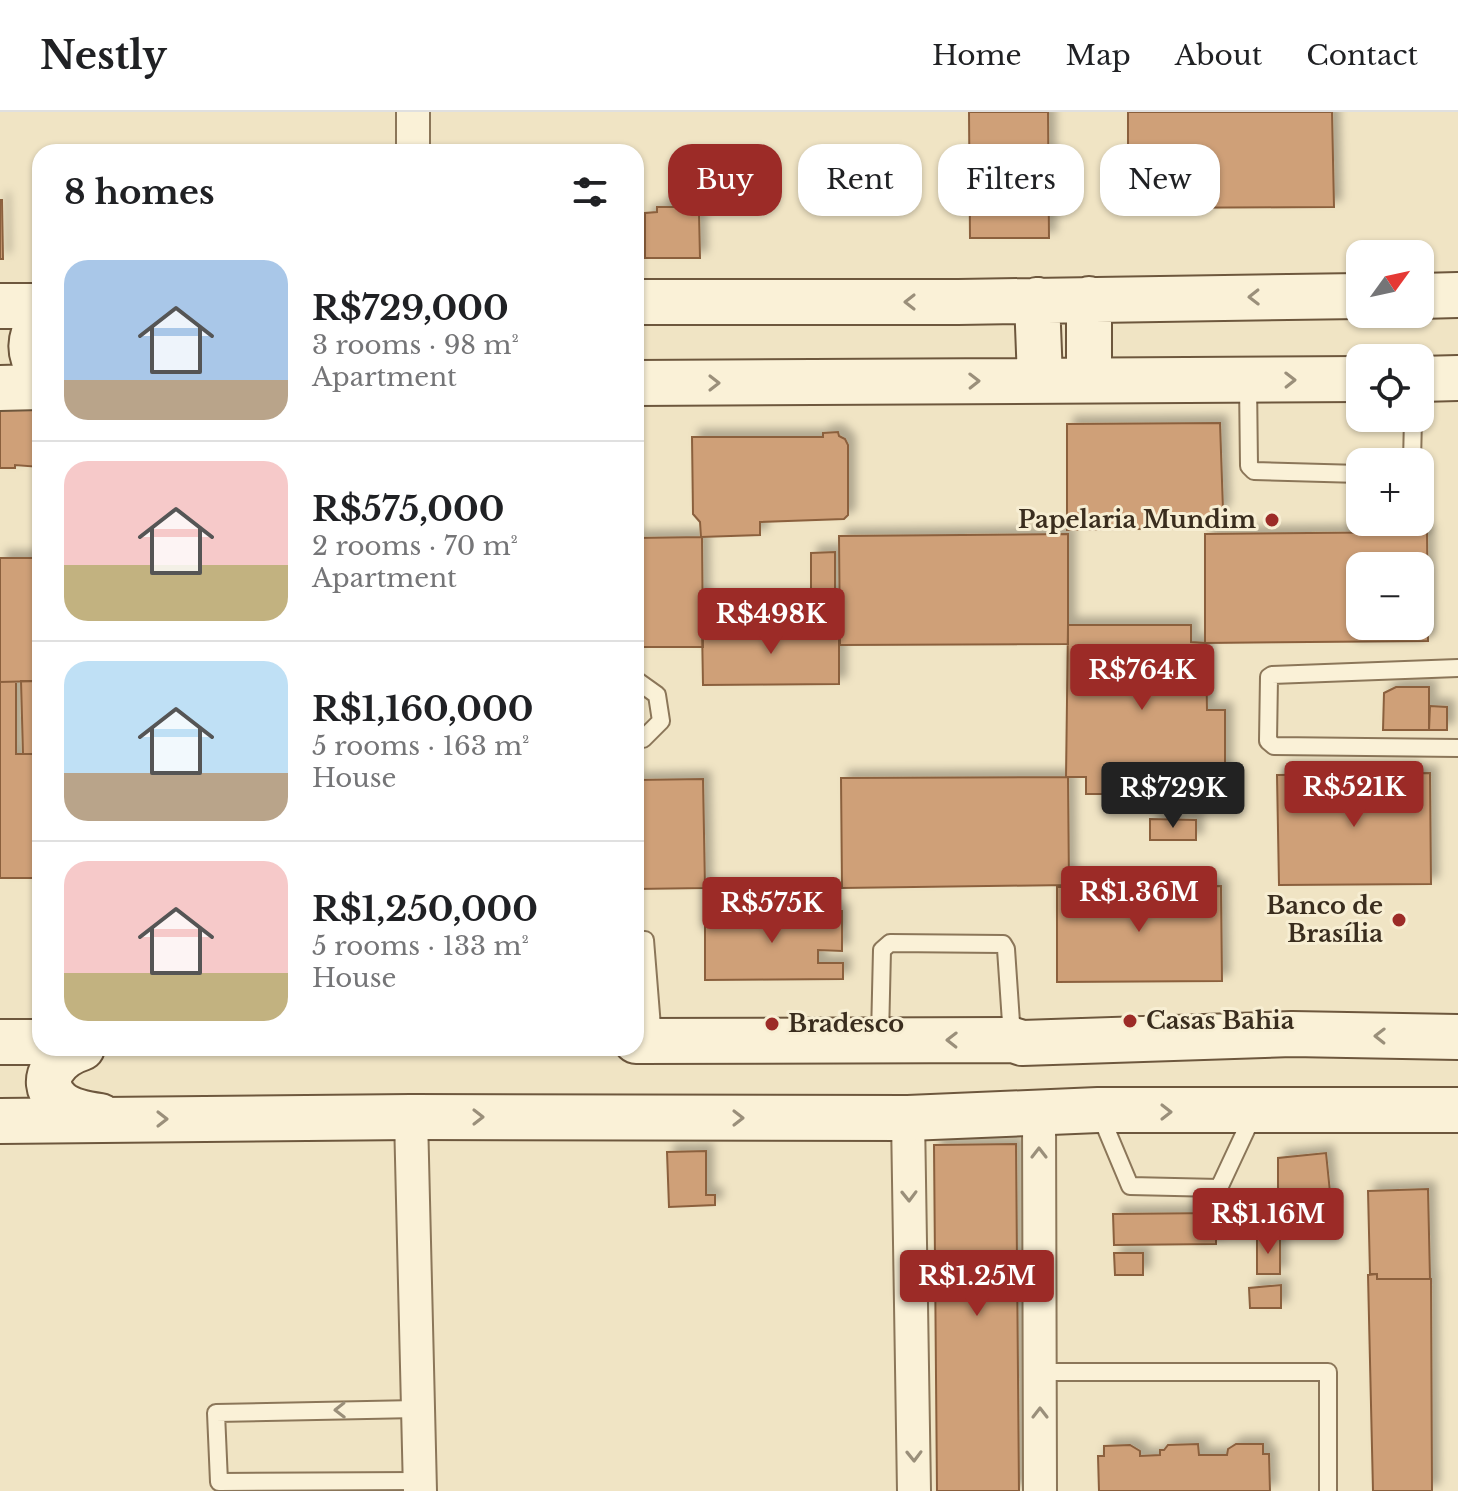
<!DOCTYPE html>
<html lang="en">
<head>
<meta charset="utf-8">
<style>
  :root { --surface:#fff; --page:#f2f2f2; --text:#202124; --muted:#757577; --line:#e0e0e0; --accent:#9c2b27 }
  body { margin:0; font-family:"Libre Baskerville",serif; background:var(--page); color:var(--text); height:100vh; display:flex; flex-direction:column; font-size:30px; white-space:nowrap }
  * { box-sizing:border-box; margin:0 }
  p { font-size:26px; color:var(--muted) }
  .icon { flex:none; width:44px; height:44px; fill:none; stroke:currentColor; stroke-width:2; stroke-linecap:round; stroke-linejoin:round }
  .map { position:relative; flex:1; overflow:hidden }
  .sheet { position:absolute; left:32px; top:32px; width:612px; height:912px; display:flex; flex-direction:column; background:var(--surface); border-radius:24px; box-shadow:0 2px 6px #0004 }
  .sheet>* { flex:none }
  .banner { position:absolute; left:668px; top:32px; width:670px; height:72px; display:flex; gap:16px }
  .needle { width:52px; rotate:57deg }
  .fabs { position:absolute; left:1346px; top:128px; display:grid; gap:16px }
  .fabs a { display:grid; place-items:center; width:88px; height:88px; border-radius:16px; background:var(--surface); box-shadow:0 2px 6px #0004; font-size:40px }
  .price { position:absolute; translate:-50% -68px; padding:0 18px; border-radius:8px; background:var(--accent); color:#fff; font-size:26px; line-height:52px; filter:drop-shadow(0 2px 4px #0008) }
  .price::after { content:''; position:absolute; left:50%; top:48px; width:24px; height:18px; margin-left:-12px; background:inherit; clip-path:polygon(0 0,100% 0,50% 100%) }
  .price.selected { background:#222; color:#fff }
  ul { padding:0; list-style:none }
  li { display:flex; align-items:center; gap:24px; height:200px; padding:0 32px }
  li+li { border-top:2px solid var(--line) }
  li span { display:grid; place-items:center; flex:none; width:224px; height:160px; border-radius:24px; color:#555 }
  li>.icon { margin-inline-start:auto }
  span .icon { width:96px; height:96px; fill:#fffc; stroke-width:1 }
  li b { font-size:34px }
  h2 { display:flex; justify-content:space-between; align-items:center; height:96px; padding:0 32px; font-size:34px }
  .chip { padding:0 28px; border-radius:24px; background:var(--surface); box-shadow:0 2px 6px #0004; font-size:28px; line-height:72px }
  .chip.selected { background:var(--accent); color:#fff }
  header { display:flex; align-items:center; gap:48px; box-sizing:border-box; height:112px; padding:0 40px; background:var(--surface); border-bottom:2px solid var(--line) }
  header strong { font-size:38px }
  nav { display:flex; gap:44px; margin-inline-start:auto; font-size:28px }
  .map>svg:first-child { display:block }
</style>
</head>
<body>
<header>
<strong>Nestly</strong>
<nav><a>Home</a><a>Map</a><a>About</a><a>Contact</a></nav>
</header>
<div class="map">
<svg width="1458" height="1379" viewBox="0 0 1458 1379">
  <defs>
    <filter id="shadow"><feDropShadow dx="7" dy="-7" stdDeviation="4" flood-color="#0004"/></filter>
  </defs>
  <rect width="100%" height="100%" fill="#f0e4c4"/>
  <path fill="#cfa078" stroke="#8b603e" stroke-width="2" fill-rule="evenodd" filter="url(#shadow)" d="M969,0h79l1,126h-79z
    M1128,0h204l2,95 -206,1z
    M0,88h2l1,59h-3z
    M657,95h30v6h12l1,45h-55v-45l12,-1z
    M0,295h40v60l-25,-2v3h-15z
    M1220,311l3,87 -20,18 -136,2v-106z
    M838,320l1,4 6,3 3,6v70l-4,4 -84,3v13l-59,2 -1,-15 -7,-8 -1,-77h131v-4z
    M1427,420l1,109 -223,2v-109zM1360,454h60v60h-60z
    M1068,422v110l-228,1 -1,-109z
    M702,425l1,110h-67v-109z
    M835,440v73h-24v-72z
    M0,446h40v123l-40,1z
    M1068,513h123v17l15,1 1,67h18v84h-139v-17h-20z
    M839,515v57l-136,1 -1,-57z
    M21,569h19v73h-17z
    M0,570h16v72h24v124h-40z
    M1396,575h33v43h-46l1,-37z
    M1430,594l17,1v23h-18z
    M1430,661l1,111 -152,1 -2,-110z
    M1068,665l1,108 -227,3 -1,-110z
    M703,667l2,109 -69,1v-109z
    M1150,707l46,1v20h-46z
    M1221,774l1,95 -165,1v-95z
    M817,798l25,1v40l-24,-1v13h25v16l-138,1v-69h24v2z
    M1016,1032l3,347h-82l-3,-346z
    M706,1039v44h9v10l-46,2 -2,-55z
    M1326,1041l5,49 -53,5v-49z
    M1428,1077l2,90h-53v-5h-7l-2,-83z
    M1216,1101v31l-102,1 -1,-31z
    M1257,1125l23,1v36h-23z
    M1114,1141h29v22h-28z
    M1377,1162v5h54l1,212h-59l-5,-216z
    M1281,1173v23h-31l-1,-20z
    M1198,1332l1,11h28l1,-6 8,-5h27v10h6l1,37h-171l-1,-35h6v-10l26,-1 10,6v5l20,-1v-5h4l4,-5z"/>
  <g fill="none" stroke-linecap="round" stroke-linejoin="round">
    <defs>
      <path id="service" d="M1248,270l1,84 5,5 106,3
        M1412,350l1,-44
        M1458,556l-186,7 -3,2 -1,64 6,5 184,2
        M636,568l21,15 4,26 -18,18h-7
        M636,828h9l8,99
        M880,925l2,-87 8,-7 113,1 3,5 6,88
        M1099,1000l31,74 89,2 35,-75
        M1039,1260h289v119
        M417,1297l-201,4 3,69 200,-1"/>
      <path id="minor" d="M413,40v-40
        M1039,1000l1,379
        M411,1005l9,374
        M908,1006l6,373"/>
      <path id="secondary" d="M1420,184l38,-1
        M1089,187v81
        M1037,188l3,79
        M636,190h322l402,-6
        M0,194h40
        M40,209c-11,17 -12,33 0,49
        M1420,267l38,-1
        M636,271l724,-4
        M0,276l40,-1
        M636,929l377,-1 9,3 270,-9 166,3
        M0,930h40
        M82,936c-22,7 -47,30 -24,53 10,10 28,13 42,15
        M0,1009l411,-4 497,1 190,-8h360"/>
    </defs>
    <use href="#service" stroke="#8b7659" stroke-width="20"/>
    <use href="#minor" stroke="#8b7659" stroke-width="36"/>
    <use href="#secondary" stroke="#6d573d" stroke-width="48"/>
    <use href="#service" stroke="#faf1d7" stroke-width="16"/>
    <use href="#minor" stroke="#faf1d7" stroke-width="32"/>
    <use href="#secondary" stroke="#faf1d7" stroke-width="44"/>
  </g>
  <defs><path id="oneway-chevron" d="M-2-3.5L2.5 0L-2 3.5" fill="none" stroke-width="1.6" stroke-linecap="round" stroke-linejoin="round" transform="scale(2)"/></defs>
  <g stroke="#9a8f7a">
    <use href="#oneway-chevron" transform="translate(1254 185) rotate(179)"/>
    <use href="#oneway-chevron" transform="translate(910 190) rotate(-180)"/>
    <use href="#oneway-chevron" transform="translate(1290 268) rotate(-1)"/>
    <use href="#oneway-chevron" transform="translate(974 269) rotate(-1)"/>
    <use href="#oneway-chevron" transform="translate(714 271)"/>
    <use href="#oneway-chevron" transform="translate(1380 924) rotate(-179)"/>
    <use href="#oneway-chevron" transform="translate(952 928) rotate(-179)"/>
    <use href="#oneway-chevron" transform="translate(1166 1000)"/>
    <use href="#oneway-chevron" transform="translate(478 1005)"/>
    <use href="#oneway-chevron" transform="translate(738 1006)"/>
    <use href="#oneway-chevron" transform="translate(162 1007)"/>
    <use href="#oneway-chevron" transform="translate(1039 1041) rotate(-90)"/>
    <use href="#oneway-chevron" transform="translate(909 1084) rotate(89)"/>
    <use href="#oneway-chevron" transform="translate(340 1298) rotate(179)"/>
    <use href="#oneway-chevron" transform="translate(1040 1301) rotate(-90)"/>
    <use href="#oneway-chevron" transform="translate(914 1344) rotate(89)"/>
  </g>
  <g fill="#9c2b27" stroke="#f7eed3" stroke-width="3">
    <circle cx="1272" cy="408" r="8"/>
    <circle cx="1399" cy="808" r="8"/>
    <circle cx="1130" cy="909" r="8"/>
    <circle cx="772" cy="912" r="8"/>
  </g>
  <g text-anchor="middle" stroke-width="6" stroke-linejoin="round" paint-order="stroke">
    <g font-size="24" font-weight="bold" fill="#3a2d1e" stroke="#f7eed3" text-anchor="end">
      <text x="1256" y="416">Papelaria Mundim</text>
      <text x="1383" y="802">Banco de<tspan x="1383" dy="28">Brasília</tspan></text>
      <text x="1146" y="917" text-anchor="start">Casas Bahia</text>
      <text x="788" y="920" text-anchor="start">Bradesco</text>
    </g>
  </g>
</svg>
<div class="fabs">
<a><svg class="needle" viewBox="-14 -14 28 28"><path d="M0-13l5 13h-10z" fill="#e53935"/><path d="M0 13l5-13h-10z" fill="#757577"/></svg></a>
<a><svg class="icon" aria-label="locate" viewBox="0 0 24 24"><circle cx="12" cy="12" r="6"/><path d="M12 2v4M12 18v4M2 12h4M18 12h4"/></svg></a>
<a>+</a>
<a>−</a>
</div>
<b class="price" style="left:771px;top:544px">R$498K</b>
<b class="price" style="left:1142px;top:600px">R$764K</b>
<b class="price" style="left:1354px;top:717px">R$521K</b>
<b class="price selected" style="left:1173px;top:718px">R$729K</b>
<b class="price" style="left:1139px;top:822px">R$1.36M</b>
<b class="price" style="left:772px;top:833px">R$575K</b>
<b class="price" style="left:1268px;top:1144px">R$1.16M</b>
<b class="price" style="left:977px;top:1206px">R$1.25M</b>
<div class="banner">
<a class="chip selected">Buy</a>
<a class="chip">Rent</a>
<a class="chip">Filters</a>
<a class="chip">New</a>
</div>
<section class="sheet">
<h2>8 homes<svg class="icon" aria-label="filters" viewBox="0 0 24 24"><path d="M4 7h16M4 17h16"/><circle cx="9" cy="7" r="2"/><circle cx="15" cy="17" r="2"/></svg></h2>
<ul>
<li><span style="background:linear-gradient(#a9c7e8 75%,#b9a48a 0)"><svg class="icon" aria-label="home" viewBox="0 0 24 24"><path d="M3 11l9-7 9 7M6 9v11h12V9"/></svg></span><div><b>R$729,000</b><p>3 rooms · 98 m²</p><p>Apartment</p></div></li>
<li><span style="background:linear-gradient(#f6c9c9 65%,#c2b280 0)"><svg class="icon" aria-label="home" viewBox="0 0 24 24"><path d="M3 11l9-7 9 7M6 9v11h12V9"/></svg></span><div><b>R$575,000</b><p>2 rooms · 70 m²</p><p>Apartment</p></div></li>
<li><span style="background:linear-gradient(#bfe0f5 70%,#b9a48a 0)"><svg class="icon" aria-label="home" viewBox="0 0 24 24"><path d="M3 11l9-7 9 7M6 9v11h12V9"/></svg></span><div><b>R$1,160,000</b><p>5 rooms · 163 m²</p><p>House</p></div></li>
<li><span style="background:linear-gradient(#f6c9c9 70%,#c2b280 0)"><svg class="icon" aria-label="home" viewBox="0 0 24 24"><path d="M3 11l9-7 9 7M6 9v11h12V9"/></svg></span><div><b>R$1,250,000</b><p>5 rooms · 133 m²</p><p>House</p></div></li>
</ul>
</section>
</div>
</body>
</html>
